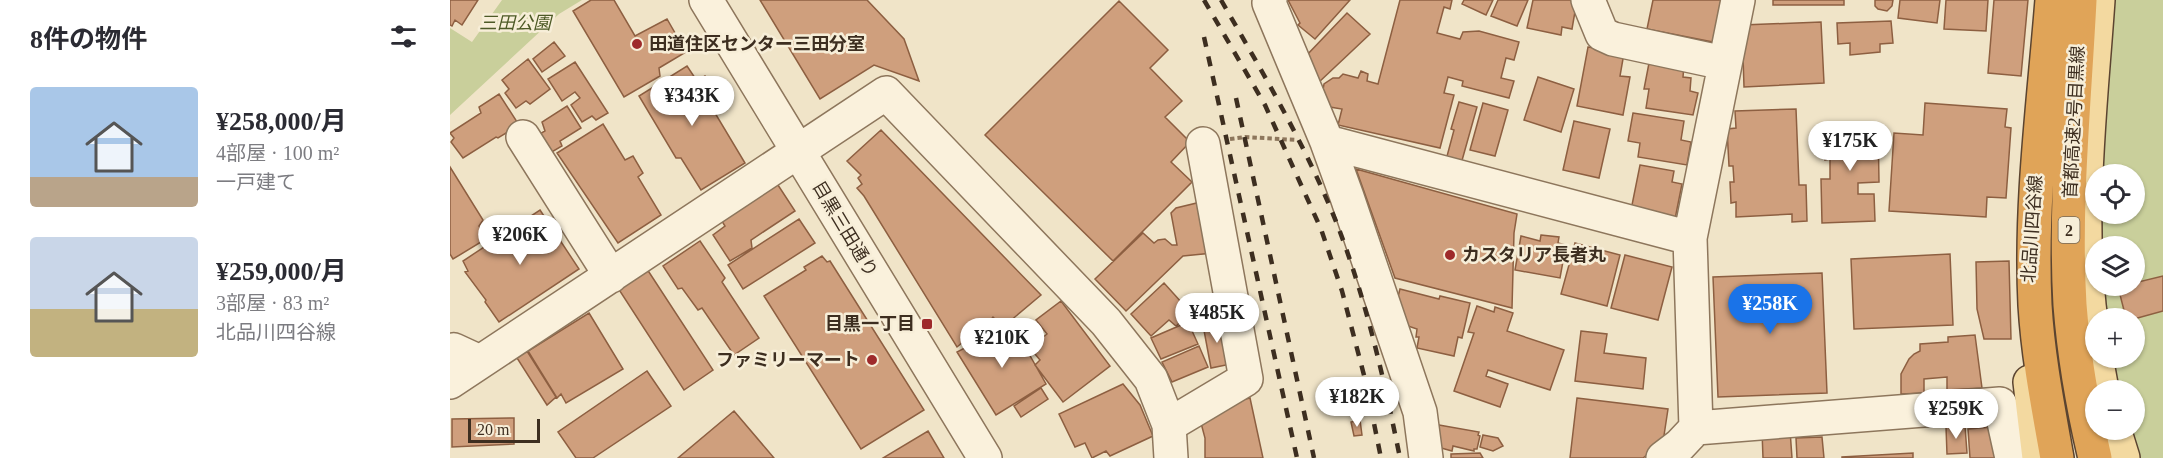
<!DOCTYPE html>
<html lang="ja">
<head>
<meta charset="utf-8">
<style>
  :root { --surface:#fff; --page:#f7f7f7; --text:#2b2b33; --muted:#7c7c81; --accent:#1a73e8 }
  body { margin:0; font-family:"Times New Roman","Noto Sans JP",serif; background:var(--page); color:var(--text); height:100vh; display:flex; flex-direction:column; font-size:22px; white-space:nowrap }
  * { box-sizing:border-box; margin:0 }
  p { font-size:20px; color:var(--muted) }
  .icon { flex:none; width:33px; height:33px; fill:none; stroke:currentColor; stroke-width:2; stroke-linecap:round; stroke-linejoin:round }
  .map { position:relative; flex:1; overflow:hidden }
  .details { display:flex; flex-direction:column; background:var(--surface); width:450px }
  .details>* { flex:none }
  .fabs { position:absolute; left:1635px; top:164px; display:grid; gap:12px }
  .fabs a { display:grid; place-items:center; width:60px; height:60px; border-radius:50%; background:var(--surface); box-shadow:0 2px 4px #0004; font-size:30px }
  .scale { position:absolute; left:18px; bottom:15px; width:72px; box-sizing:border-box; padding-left:6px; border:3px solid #3d2e20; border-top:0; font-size:16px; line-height:21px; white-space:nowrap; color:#3d2e20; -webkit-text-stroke:4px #f7eed8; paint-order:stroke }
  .price { position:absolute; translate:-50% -51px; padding:0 14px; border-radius:21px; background:#fff; color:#222; font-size:20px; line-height:39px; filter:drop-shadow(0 2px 3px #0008) }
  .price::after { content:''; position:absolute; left:50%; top:36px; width:18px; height:14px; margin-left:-9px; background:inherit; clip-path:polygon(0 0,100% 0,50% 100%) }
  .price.active { background:var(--accent); color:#fff }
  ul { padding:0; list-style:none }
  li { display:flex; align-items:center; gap:18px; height:150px; padding:0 30px }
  li span { display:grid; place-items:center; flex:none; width:168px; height:120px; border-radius:6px; color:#555 }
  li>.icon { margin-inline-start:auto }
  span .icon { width:72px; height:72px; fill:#fffc; stroke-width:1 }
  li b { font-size:26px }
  h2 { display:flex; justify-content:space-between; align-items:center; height:72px; padding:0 30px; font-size:26px }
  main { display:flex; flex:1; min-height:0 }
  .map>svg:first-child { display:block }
</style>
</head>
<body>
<main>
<section class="details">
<h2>8件の物件<svg class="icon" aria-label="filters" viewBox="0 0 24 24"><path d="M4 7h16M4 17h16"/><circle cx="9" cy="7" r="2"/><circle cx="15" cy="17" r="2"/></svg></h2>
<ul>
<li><span style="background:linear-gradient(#a9c7e8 75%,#b9a48a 0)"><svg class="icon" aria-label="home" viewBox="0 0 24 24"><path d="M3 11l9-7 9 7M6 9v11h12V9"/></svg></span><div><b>¥258,000/月</b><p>4部屋 · 100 m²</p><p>一戸建て</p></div></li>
<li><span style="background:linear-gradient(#c9d6e8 60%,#c2b280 0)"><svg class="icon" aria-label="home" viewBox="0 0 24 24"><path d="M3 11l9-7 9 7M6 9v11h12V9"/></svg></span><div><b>¥259,000/月</b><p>3部屋 · 83 m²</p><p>北品川四谷線</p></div></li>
</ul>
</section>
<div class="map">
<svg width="1713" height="458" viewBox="0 0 1713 458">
  <rect width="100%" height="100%" fill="#f0e4c8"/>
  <path fill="#c9cf9b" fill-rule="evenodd" d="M52,0h80l-23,14 -109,101v-87l22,14z
    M1655,0h58v458h-29l-8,-29h8v-39h-18l-8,-33h26v-39h-33l-5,-33h38v-39h-38l-1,28 -3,-88zM1646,174h38v39h-38z"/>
  <path fill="#cf9f7d" stroke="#8d5f41" stroke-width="1.5" d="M0,0h28l-16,25 -7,-5 -3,6 -2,-1z
    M141,0h23l21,36 32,-17 19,33 -27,16 1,8 -36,21 -51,-86z
    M310,0h107l37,39 15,42 -45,-16 -54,34z
    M838,0h62l-35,39 -17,-14 2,-2z
    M950,0h52l-2,9 -6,-2 -7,26 23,6 3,-7 16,-1 40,11 -5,18 -8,-2 -5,20 13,3 -5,17 -47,-12 1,-5 -15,-4 -4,16 10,2 -14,53 -102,-23 4,-16 -12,-2 -7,-17 1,-6 9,-6h6l4,-4 15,4 3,-7 7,3 -1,7 11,3z
    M1014,0h29l-7,15 -24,-11z
    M1048,0h30l-11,26 -26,-10z
    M1083,0h44l-5,29 -10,-2 -1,8 -34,-7z
    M1203,0h68l-8,42 -66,-13z
    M1323,0h71v5h-71z
    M1425,0h18l-1,6 -5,5 -9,-2 -3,-3z
    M1450,0h40l-3,23 -39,-5z
    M1496,0h42l-2,31 -42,-2z
    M1544,0h34l-7,76 -33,-3z
    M669,1l49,49 -18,18 32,33 -17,16 25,25 -19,20 21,20 -79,79 -128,-126z
    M897,13l23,21 -52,49 -12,-27z
    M1441,21l2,22 -13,1v8l-30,3v-12l-12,1 -1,-21z
    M1371,22l3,61 -80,4 -2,-62z
    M104,42l11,14 -23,16 -9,-13z
    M1138,47l36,6 -4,23 10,1 -7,38 -46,-9z
    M1200,58l34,7 -1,12 8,1 -1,13 8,2 -5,22 -47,-7 3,-19h-5z
    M78,59l22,30 -20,15 -4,-3 -10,7 -11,-15 4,-4 -7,-9z
    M125,62l33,51 -12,7 -4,-4 -10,6 -11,-17 9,-7 -5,-6 -13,9 -14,-22z
    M237,66l10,15 8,-5 7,8 -1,5 -8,4 42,70 -44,27 -20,-32h-5l-37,-62z
    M1088,77l36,12 -13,43 -37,-12z
    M49,94l20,31 -21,13 -2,-1 -33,21 -12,-16 3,-4 -4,-5 31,-20 -2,-6z
    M1009,102l18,5 -16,57 -15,-4 8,-30 -3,-1z
    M1033,103l25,7 -13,46 -25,-6z
    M1475,103l82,6 -2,18 6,1 -5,70 -19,-1 -1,20 -97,-6 5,-78 29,2z
    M117,106l14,22 -21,13 2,5 -17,10 -12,-18 12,-7 -3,-9z
    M1346,109l3,76h7l1,36 -15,1v-8l-56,3v-15l-5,1 -1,-21h4l-1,-16h-4l-2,-37 9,-1 -1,-17z
    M1183,113l51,8 -3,19 10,2 -4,23 -49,-8 2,-14 -12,-2z
    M1124,121l36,8 -11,49 -36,-8z
    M1428,123l1,59 -21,1v11h16l1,27 -53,2 -1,-44h9v-20l-5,1 -1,-35z
    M153,124l22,36 8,-4 10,17 -5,4 23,38 -43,28 -61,-90z
    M431,130l160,165 -38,32 -10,-10 -17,20 -3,-3 -16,13 -93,-151 -7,-8 5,-4 -4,-6 3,-3 -14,-14z
    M1190,165l34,6 -2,11 10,2 -8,40 -44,-9z
    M0,167l33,53 -4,6 7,13 -33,20 -3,-5z
    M906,169l161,45 -3,19 -2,75 -117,-30z
    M326,182l19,29 -44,29 1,8 -22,13 -17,-26 12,-9 -5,-8z
    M755,201l8,52 -30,3 -57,55 -31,-32 48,-46 11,10 4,-3 7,-1 7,6h5l-6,-32 5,-5z
    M90,210l39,59 -80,53 -14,-20 1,-2 -21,-28 3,-1 -5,-10z
    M349,219l16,24 -72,46 -15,-24z
    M1091,235l18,2 -1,6 8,2 -6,33 -45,-8 6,-34 19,5z
    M250,241l25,37 -3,4 37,56 -25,17 -32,-47 -4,2 -16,-22 -4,1 -15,-23z
    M1125,243l45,12 -13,51 -46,-12z
    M1500,254l3,71 -99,4 -3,-70z
    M1175,255l47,12 -14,53 -47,-12z
    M372,256l5,6 3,-1 94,149 -63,39 -97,-153 42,-26 -2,-3z
    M1559,261l2,78h-27l-7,-30 -1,-47z
    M195,266l68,104 -29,20 -68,-105z
    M1372,273l5,120 -109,4 -5,-120z
    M1713,276v35l-29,8 -8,-1 -8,-31 16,-2v-2z
    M714,283l27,30 -15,13 -7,-6 -18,16 -20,-22z
    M950,289l39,10 1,-3 30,7 -8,35 -4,-1 -4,19 -37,-8 2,-11h-3l1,-8 -18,-6 -4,-15z
    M611,301l49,65 -47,36 -28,-37 5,-5 -10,-12 17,-14 -11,-14z
    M1027,306l17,6 1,-5 18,6 -6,18 57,19 -14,40 -62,-20 -2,6 22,8 -8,23 -46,-16 20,-58 -6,-1z
    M139,313l34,56 -57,34 -5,-9 -4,4 -29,-47z
    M773,321l8,43 -20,4 -8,-43z
    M738,322l10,22 -37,15 -10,-21z
    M562,324l34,60 -50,31 -39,-63 21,-11 2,2z
    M1131,331l26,3 -3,19 42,5 -3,31 -68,-8z
    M1525,335l7,53 -35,2v-13l-23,2v14l-23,1v-20l8,-15 5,-5 6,-3v-7l28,-2v-5z
    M749,346l9,21 -36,15 -10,-20z
    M77,351l29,46 -9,8 -30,-47z
    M197,371l24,35 -78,52h-17l-18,-26z
    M673,384l17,21 13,31 -43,20 -4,-5 -14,7 -7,-15 -10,4 -16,-33z
    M591,388l7,11 -27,18 -7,-11z
    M800,398l13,60h-58v-20l-4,-15 36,-22z
    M1127,398l91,11 -5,33 -20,16h-73z
    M284,411l40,47h-96z
    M64,418v26l-62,3v-28z
    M910,420l2,15 -8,1 -3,-14z
    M989,425l40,7 -1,3 2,1 -3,13h-3v2l-21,-5 -1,5 -18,-5z
    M1515,426l2,27 -20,1 -1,-27z
    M1542,427l2,26h6v5h-30l-2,-29z
    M1340,430l2,28h-29l-1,-27z
    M478,431l16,27h-61z
    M1033,435l15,3 5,8 -10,5 -13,-4z
    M1372,437l2,21h-27l-1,-20z
    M1030,453l3,5h-32v-4z
    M1463,453v5h-71v-1z"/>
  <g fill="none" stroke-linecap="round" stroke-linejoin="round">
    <defs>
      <path id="minor" d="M256,0l279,458
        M820,0l-1,3 58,139 20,55 73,215 6,46
        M1138,0l14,34 11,5 111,24
        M1288,0l-48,238 6,190 304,-24 12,54
        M73,137l88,139
        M877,142l363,96
        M0,353l4,-3 26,12
        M0,382l436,-289 220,229 45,57 18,46 2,33
        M719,425l77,-46 -43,-235
        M1213,458l17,-13 16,-17"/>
      <path id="major" d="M1646,353c-22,-116 -6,-236 2,-353
        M1646,357l6,33
        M1580,382l9,76
        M1664,429l9,29"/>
      <path id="highway" d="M1602,0c-8,101 -22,203 -17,305 3,51 13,102 22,153
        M1630,0c-5,101 -16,204 -10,305 4,52 13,103 25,153"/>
    </defs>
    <use href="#minor" stroke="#8d765c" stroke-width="36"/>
    <use href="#major" stroke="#5b4430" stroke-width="36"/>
    <use href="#highway" stroke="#5b4430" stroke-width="36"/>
    <path stroke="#8d765c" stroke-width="4" stroke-dasharray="4.5 3" stroke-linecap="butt" d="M780,139l15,-2 52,3"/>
    <use href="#minor" stroke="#faf1dc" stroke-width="33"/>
    <use href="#major" stroke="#f3d9a0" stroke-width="33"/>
    <use href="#highway" stroke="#e0a458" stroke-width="33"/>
    <path stroke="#3d2e20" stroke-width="4.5" stroke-dasharray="10 10" stroke-linecap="butt" d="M754,0l61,105 56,124 21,62 23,88 16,79
      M771,0c42,73 85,146 116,224 29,75 47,155 63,234
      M754,37l93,421
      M786,98l78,360"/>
  </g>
  <g fill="#9e2a2b" stroke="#f7eed8" stroke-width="2">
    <circle cx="187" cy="44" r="6"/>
    <circle cx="1000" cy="255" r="6"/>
    <rect x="471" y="318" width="12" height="12" rx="3"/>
    <circle cx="422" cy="360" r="6"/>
  </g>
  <g text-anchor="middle" stroke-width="5" stroke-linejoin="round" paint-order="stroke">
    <rect fill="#f7eed8" stroke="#756857" stroke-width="1.5" x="1608.5" y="217" width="21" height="26" rx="4.5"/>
    <g font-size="16" font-weight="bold" fill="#3d2e20">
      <text x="1619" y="236">2</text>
    </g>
    <g font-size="18" font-style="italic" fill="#4d5a26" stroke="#f7eed8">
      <text x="65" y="29">三田公園</text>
    </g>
    <g font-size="18" font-weight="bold" fill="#3d2e20" stroke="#f7eed8" text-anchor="start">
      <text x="199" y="50">田道住区センター三田分室</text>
      <text x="1012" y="261">カスタリア長者丸</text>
      <text x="465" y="330" text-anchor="end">目黒一丁目</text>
      <text x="410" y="366" text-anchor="end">ファミリーマート</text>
    </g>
    <g font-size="18" fill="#3d2e20" stroke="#f7eed8">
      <text transform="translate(1624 122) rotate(-87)" y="6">首都高速2号目黒線</text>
      <text transform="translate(395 229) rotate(59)" y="6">目黒三田通り</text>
      <text transform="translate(1582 229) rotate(-86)" y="6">北品川四谷線</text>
    </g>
  </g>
</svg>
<div class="fabs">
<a><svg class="icon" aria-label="locate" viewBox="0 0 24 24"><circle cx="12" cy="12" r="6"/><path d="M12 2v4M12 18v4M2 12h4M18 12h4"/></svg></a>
<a><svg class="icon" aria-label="layers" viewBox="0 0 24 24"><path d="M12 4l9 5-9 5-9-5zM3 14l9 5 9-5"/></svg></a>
<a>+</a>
<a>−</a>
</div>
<div class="scale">20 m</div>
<b class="price" style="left:242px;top:127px">¥343K</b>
<b class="price" style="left:1400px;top:172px">¥175K</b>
<b class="price" style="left:70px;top:266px">¥206K</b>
<b class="price active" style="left:1320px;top:335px">¥258K</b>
<b class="price" style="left:767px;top:344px">¥485K</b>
<b class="price" style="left:552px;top:369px">¥210K</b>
<b class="price" style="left:907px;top:428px">¥182K</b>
<b class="price" style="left:1506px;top:440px">¥259K</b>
</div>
</main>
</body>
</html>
